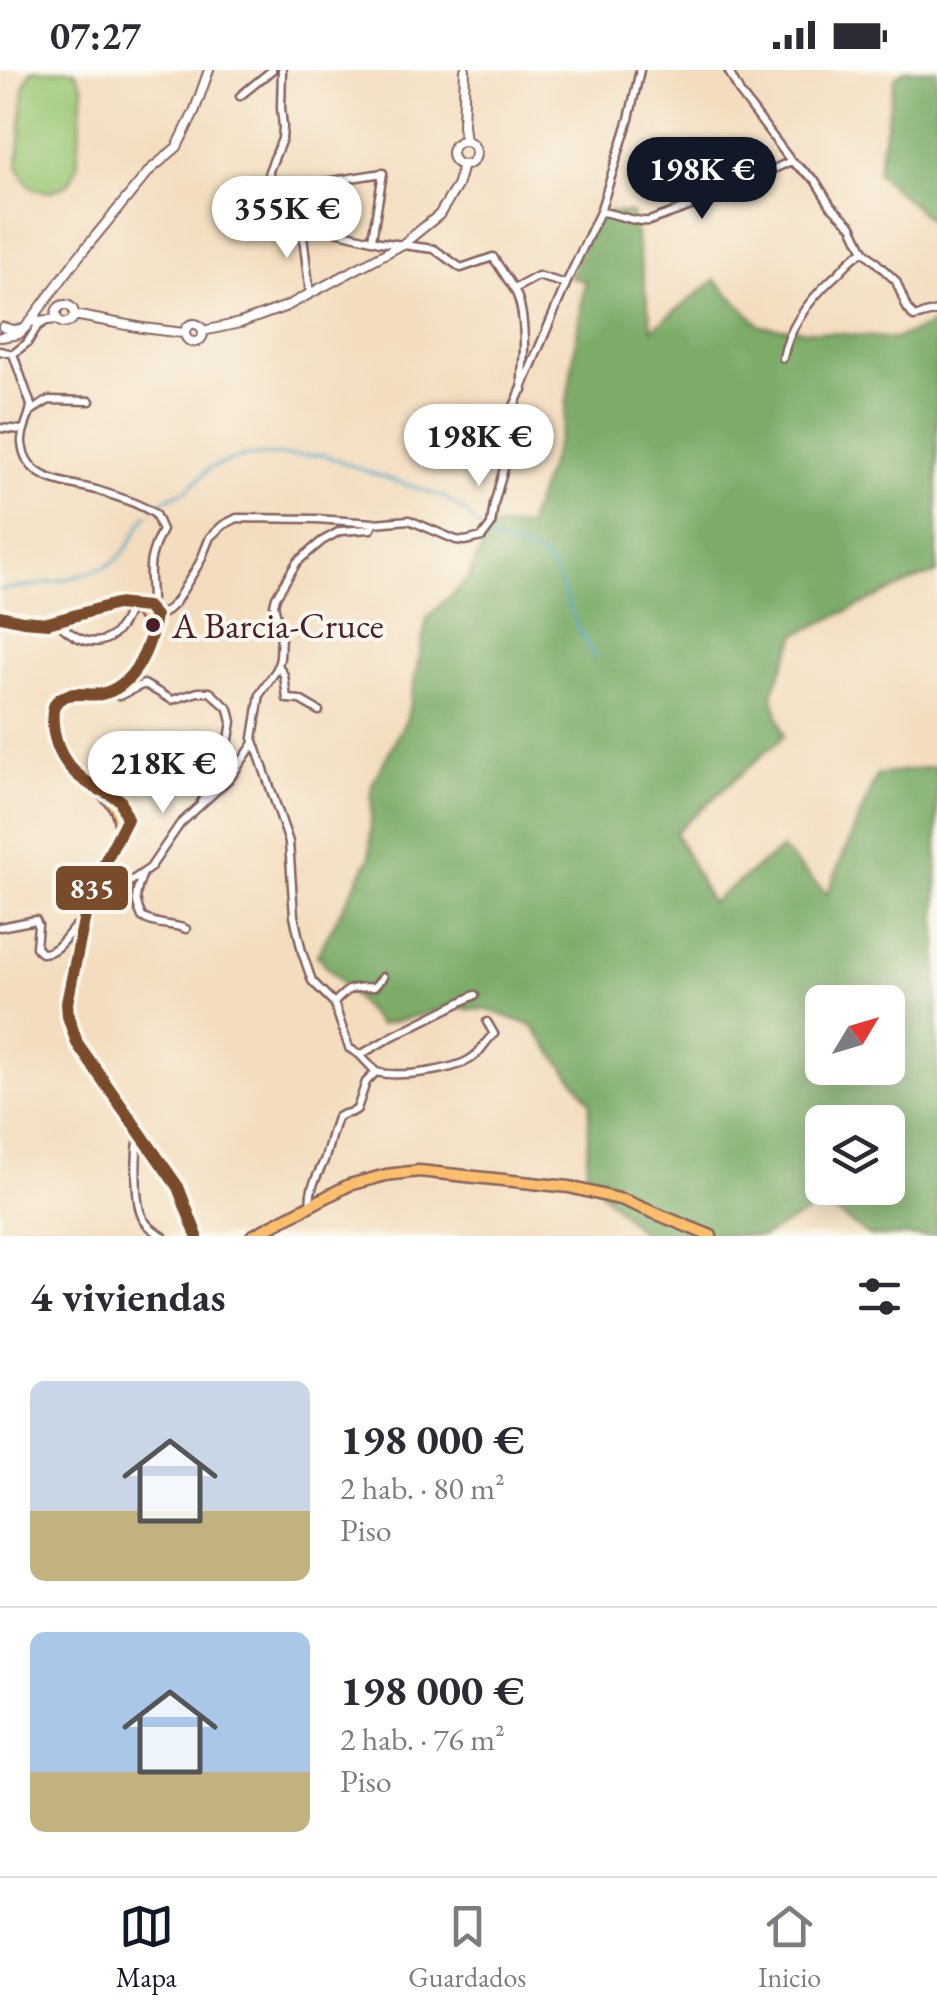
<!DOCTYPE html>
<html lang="es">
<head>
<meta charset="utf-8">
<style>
  :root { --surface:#fff; --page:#f2f2f3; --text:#2b2b33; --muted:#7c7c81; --line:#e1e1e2; --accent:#111827 }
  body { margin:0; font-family:"EB Garamond",serif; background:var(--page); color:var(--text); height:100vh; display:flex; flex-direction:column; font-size:38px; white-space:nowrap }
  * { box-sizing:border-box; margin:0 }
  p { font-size:32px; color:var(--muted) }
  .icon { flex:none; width:55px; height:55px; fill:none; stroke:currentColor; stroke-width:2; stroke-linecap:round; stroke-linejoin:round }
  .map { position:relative; height:1166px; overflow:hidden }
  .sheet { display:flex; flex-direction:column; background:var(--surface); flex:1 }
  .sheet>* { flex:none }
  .needle { width:65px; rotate:52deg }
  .fabs { position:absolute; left:805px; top:915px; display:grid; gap:20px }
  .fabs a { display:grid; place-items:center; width:100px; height:100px; border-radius:15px; background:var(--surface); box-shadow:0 5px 25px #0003; font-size:50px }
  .price { position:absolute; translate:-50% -85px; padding:0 22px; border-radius:35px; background:#fff; color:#222; font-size:32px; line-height:65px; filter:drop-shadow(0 2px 5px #0008) }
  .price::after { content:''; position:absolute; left:50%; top:60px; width:30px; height:22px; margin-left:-15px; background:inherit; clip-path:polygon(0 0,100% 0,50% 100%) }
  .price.current { background:var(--accent); color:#fff }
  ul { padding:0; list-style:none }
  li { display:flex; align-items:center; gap:30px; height:250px; padding:0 30px }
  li+li { border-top:2px solid var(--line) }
  li span { display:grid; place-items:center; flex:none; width:280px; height:200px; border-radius:15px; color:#555 }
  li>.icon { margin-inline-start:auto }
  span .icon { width:120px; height:120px; fill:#fffc; stroke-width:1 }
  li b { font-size:42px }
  h2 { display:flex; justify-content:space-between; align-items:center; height:120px; padding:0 30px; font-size:42px }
  .status { display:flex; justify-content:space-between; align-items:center; height:70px; padding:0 50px; background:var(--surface); direction:ltr }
  .status svg { height:28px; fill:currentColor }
  .dock { display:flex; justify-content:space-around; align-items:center; height:140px; border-top:2px solid var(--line); background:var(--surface); font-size:28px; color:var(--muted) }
  .dock a { display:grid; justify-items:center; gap:5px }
  .dock .current { color:var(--accent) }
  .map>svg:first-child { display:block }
</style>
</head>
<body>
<div class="status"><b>07:27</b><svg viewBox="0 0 49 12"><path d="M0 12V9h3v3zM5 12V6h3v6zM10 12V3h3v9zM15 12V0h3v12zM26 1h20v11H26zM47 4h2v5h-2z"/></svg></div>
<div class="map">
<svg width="937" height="1166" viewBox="0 0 937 1166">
  <rect width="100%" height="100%" fill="#fbf7ec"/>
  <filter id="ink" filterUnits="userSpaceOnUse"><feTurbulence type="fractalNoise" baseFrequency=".01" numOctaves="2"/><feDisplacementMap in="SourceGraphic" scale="20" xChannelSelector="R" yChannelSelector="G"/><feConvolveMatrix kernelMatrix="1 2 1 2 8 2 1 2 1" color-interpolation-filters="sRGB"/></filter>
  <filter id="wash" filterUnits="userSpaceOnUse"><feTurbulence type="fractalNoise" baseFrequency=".0048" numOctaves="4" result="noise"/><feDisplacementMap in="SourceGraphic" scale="40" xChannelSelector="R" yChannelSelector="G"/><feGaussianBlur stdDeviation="2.25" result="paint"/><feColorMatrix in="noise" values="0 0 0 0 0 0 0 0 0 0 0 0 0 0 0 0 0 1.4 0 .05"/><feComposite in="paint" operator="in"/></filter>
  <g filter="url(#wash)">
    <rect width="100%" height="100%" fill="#f3ddbe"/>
    <path fill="#9bc876" stroke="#727450" stroke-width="2.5" d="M32,0h43l8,17 -6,81 -9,16 -17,8 -17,-3 -7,-6 -9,-16 6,-81z"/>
    <path fill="#7cac67" stroke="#636649" stroke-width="2.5" fill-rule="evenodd" d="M904,0h33v157l-60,-54 18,-95z
      M600,142l32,1 20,116 63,-49 46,46 133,13 43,-16v250l-20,6 -120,55 -25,59 12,43 -109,96 36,71 70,-54 46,45 50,-119 60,-9v470h-68l-45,-32 -61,32 -121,-2 -56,-58 4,-75 -59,-76 -43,-15 -39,-2 -70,17 -62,-70 53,-98 2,-73 35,-66 20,-100 41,-39 22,-51 37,-2 36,-99 22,-146 -16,-4zM822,932h66v66h-66zM822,1052h66v66h-66z"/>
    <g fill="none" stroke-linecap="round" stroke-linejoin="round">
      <path stroke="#4ba5c9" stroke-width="2.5" d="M154,437l18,-11 15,-6 23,-22 35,-12 80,-1 46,18 73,24 20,14 18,19
        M487,467c15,10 36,10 52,19 20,10 28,49 37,68 6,12 13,23 19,35
        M0,520c27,-3 97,-13 116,-30 15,-12 20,-32 32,-46"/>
    </g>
  </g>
  <g filter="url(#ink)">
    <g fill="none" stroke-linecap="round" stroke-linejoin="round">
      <defs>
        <path id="minor" d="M282,0l-1,38 2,19 -1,12 -13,32 1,28 32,29 29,2 49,12 54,7 27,19 32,-11 21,32 24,-13 28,8
          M728,0l12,23 51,68 24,19 16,26 21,20 12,25 32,30 11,27 7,9 23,-6
          M240,26l32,-26
          M282,142l24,-27 77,-12 -11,66
          M600,142c17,1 33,11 49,9l59,-21 83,-39
          M302,158l8,66
          M514,219c9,15 10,40 10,58 0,15 -4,28 -1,43
          M46,251l-9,6 -10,16 -14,11 18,51c-1,14 -10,24 -9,38 4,40 47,39 74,47 19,6 43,13 59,24l7,16c-19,37 -10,43 -11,80l12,4 12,-11 25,-41 10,-25 13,-12 14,-7 79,1 58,4 35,-3 47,20 9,1 17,-4 9,-12 3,-21 12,-43 -3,-22 1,-9 65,-153 31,-65 29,-93 11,-49
          M0,281l13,3
          M783,288c6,-32 27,-59 51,-81 12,-10 14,-18 30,-26
          M31,341l18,-11 41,1
          M0,358l23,2
          M57,552c30,29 58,28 73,-15
          M278,595l6,10 3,24 13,1 19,11
          M110,622l9,4 25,-12 28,16 26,-8h12l19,17 3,13 -8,45 -23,35
          M143,803c-7,19 -10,24 -1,44 12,9 30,6 44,12
          M86,842l11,-3 24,-21 29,-20 30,-44 51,-47 23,-34
          M0,857l36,-7 2,5 -2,22 5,6c18,1 25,-19 38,-30
          M334,933c16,-17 16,-15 40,-16l9,-10
          M360,985l33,-19 82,-41
          M376,1002c22,6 77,-1 96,-14 9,-6 13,-17 22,-24l-7,-12
          M140,1064c-5,14 -5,65 1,80 3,10 13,17 22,22
          M311,1135c-3,-17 8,-31 14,-47 4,-13 7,-27 12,-40 5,-6 14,-3 20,-9l9,-27 10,-10 -16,-17 -11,-7 -15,-45 -22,-22 -10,-29 -8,-36 -5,-74 -36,-104 7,-44 17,-25 3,-11 1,-24 -7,-29 2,-8 21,-35 25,-21 18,-10 31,-2 3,-6"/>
        <path id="tertiary" d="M465,71l-2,-16 2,-55
          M452 83a12 12 0 1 1 24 0a12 12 0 1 1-24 0Z
          M56 244a9 9 0 1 1 18 0a9 9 0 1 1-18 0Z
          M74,245l69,13 41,5
          M30,252l27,-3
          M185 263a9 9 0 1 1 18 0a9 9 0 1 1-18 0Z
          M3,257l10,3 10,-1
          M203,261l37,-8 47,-17 116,-62 36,-29 18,-29 6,-21
          M1,267l18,-3 7,-7 53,-71 71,-86 27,-23 17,-35 15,-42"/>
        <path id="primary" d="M0,546c17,4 35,8 53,6 25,-3 75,-35 92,-4 4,6 5,15 4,22 -2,10 -8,19 -14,27 -7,11 -15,20 -28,25 -16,6 -48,-6 -54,17 -6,24 8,53 26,68 19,15 41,22 41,51 -1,20 -18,36 -26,54 -11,23 -30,111 -26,135 2,13 8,24 15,35l95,135 19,49
          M252,1166l97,-51 37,-10 33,-4 150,16 54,13 88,36"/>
      </defs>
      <use href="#minor" stroke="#85625e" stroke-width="11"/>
      <use href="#tertiary" stroke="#85625e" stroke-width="12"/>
      <use href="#primary" stroke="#85625e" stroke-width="15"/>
      <use href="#minor" stroke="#fff" stroke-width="6"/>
      <use href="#tertiary" stroke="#fff" stroke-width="8"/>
      <use href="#primary" stroke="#fabe6d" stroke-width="10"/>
      <defs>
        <path id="bus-1" d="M0,546l23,5 25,2 68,-19 31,3 8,9c-4,30 -20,71 -54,78 -13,2 -26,-3 -38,3 -11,5 -11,16 -10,27 2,27 16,48 40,62 9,5 18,8 27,14l7,19 -37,72 -23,112 1,13 9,27 101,144 19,49"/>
      </defs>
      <use href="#bus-1" stroke="#fbf7ec" stroke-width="20"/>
      <use href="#bus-1" stroke="#7a4b2a" stroke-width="12"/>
    </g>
  </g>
  <circle fill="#4a1f2b" stroke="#fbf7ec" stroke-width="4" cx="153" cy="555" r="9"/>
  <g text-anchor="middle" stroke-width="8" stroke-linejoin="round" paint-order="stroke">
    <g font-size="36" fill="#4a1f2b" stroke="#fbf7ec" text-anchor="start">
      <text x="172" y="568">A Barcia-Cruce</text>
    </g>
  </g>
  <rect stroke="#fbf7ec" stroke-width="4" x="54" y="794" width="76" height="48" rx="10" fill="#7a4b2a"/>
  <g font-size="28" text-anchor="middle" font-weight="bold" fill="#fff">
    <text x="92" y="828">835</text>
  </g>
</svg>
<div class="fabs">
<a><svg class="needle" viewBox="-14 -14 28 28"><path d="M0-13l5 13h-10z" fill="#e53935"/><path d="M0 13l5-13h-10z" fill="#7c7c81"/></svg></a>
<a><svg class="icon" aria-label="layers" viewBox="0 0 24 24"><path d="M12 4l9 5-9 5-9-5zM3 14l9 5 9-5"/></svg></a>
</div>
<b class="price current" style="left:702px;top:152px">198K €</b>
<b class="price" style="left:287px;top:191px">355K €</b>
<b class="price" style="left:479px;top:419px">198K €</b>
<b class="price" style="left:163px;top:746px">218K €</b>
</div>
<section class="sheet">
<h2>4 viviendas<svg class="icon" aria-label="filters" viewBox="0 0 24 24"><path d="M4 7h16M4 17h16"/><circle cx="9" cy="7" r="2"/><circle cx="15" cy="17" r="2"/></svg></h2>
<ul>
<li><span style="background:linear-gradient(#c9d6e8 65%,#c2b280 0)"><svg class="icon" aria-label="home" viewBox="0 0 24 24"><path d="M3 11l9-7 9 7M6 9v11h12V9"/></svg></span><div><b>198 000 €</b><p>2 hab. · 80 m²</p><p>Piso</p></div></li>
<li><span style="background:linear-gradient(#a9c7e8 70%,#c2b280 0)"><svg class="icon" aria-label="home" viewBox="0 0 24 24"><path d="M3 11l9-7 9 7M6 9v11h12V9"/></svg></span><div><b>198 000 €</b><p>2 hab. · 76 m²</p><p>Piso</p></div></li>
</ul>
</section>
<nav class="dock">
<a class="current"><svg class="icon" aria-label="map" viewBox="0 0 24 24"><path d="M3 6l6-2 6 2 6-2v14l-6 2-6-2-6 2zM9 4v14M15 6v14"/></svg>Mapa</a>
<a><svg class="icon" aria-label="saved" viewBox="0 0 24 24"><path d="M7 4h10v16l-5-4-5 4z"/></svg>Guardados</a>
<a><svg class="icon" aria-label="home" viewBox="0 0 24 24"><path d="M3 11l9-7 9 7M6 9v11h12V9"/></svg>Inicio</a>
</nav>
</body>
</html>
